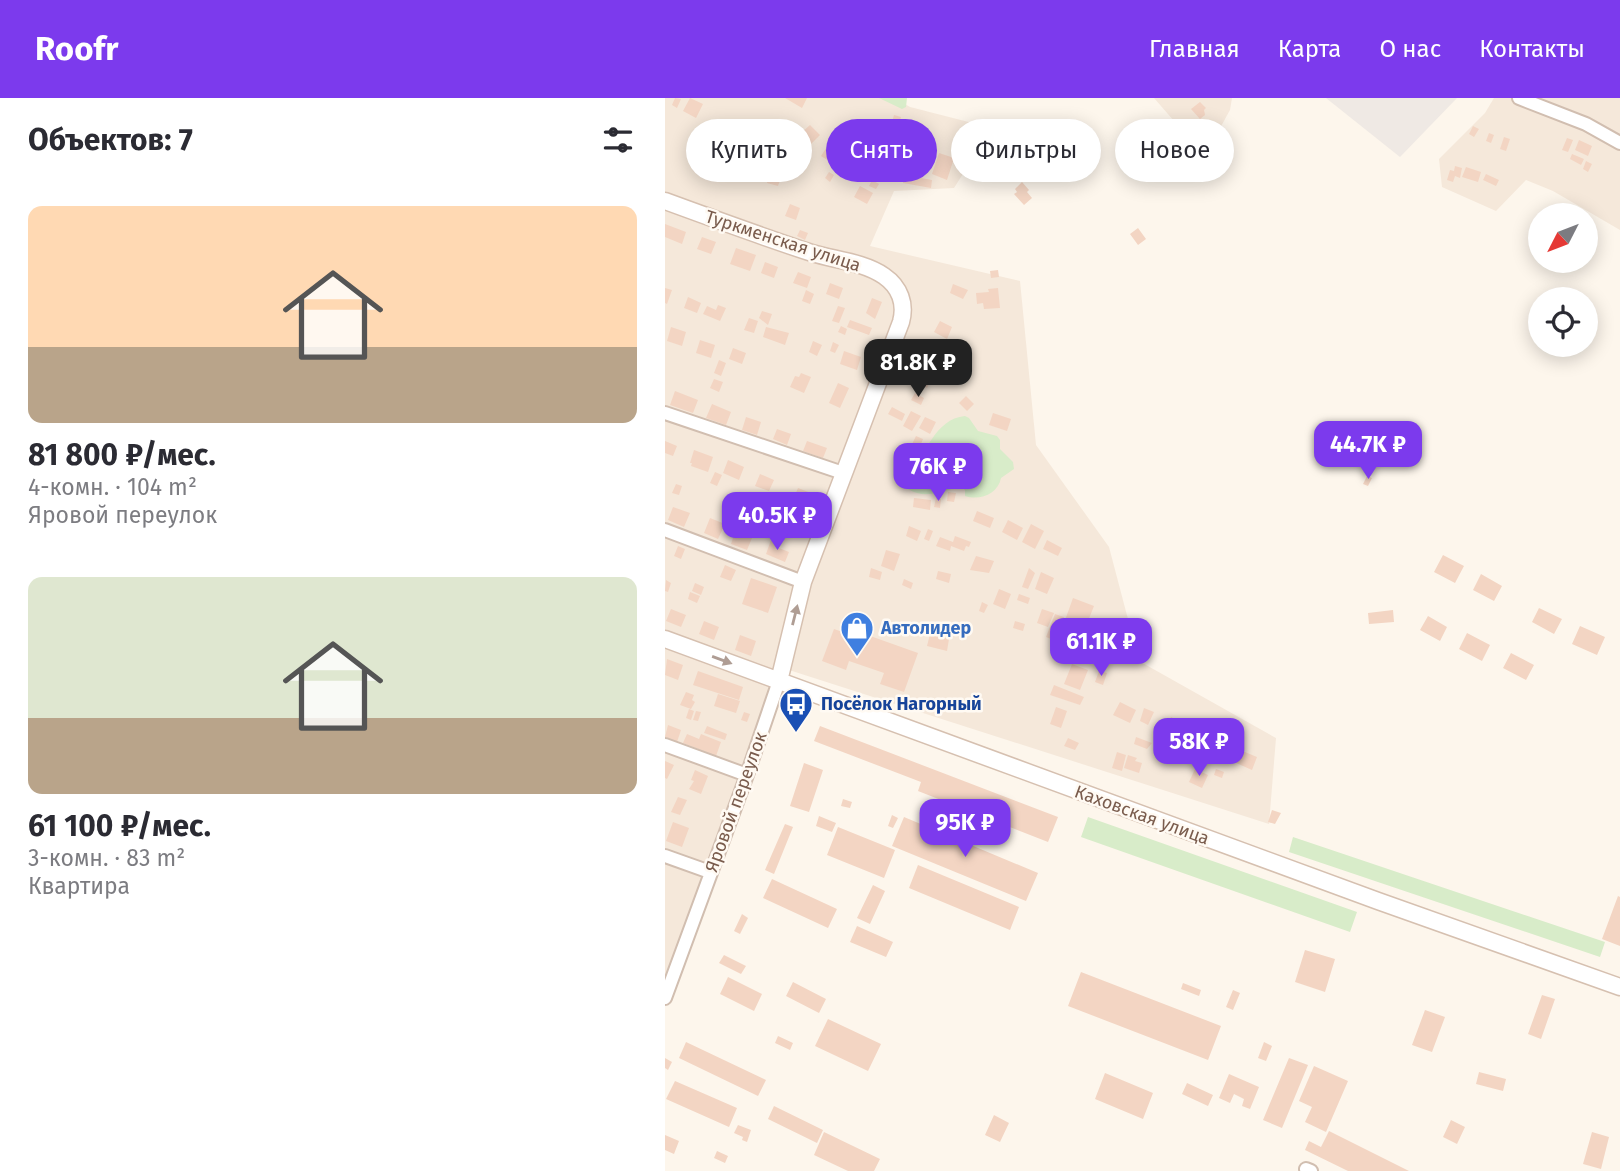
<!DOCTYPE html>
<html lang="ru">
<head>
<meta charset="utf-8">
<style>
  :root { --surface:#fff; --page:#f7f7f7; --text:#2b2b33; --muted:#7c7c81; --accent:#7c3aed }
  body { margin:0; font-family:"Fira Sans",sans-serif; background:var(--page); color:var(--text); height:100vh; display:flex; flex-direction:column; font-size:26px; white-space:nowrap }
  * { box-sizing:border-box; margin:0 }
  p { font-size:23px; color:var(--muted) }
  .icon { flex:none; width:38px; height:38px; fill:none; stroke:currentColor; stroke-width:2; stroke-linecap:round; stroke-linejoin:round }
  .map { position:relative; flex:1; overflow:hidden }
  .sheet { display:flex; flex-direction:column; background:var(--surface); width:665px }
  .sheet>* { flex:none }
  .guide { position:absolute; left:21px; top:21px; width:665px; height:63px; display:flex; gap:14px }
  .needle { width:46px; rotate:228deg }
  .controls { position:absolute; left:863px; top:105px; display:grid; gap:14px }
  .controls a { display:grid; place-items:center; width:70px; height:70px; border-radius:50%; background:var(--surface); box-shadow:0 4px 18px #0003; font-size:35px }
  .price { position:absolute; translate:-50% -60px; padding:0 16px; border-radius:14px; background:var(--accent); color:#fff; font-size:23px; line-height:46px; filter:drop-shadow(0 2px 4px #0008) }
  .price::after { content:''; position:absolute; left:50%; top:42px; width:21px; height:16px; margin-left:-10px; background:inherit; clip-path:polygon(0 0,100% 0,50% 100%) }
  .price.current { background:#222; color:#fff }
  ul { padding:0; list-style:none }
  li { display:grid; align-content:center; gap:14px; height:371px; padding:0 28px }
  li span { display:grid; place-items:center; height:217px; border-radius:14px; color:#555 }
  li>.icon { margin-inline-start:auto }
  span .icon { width:126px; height:126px; fill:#fffc; stroke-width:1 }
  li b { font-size:30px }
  h2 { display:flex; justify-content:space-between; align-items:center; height:84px; padding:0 28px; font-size:30px }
  .chip { padding:0 24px; border-radius:32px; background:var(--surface); box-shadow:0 4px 18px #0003; font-size:24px; line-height:63px }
  .chip.current { background:var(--accent); color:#fff }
  header { display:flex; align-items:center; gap:42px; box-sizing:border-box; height:98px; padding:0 35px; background:var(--accent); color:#fff }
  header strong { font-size:33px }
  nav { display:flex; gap:38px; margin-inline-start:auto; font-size:24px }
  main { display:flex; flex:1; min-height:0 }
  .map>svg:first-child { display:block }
</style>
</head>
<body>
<header>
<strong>Roofr</strong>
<nav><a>Главная</a><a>Карта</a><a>О нас</a><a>Контакты</a></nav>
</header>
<main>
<section class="sheet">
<h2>Объектов: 7<svg class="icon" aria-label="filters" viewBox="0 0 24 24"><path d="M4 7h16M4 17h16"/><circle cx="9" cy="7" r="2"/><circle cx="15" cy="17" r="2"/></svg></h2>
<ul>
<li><span style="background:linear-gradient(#ffd9b3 65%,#b9a48a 0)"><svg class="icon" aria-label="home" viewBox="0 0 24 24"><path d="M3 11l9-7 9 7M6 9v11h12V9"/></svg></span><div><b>81 800 ₽/мес.</b><p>4-комн. · 104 m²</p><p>Яровой переулок</p></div></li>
<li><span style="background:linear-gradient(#dfe7d0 65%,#b9a48a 0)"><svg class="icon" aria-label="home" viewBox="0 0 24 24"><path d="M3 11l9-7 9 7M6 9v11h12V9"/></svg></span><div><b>61 100 ₽/мес.</b><p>3-комн. · 83 m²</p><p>Квартира</p></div></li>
</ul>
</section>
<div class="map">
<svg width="955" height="1073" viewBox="0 0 955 1073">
  <rect width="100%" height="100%" fill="#fdf6ec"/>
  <path fill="#f5e8da" d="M0,0h230l15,9 82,21 -38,60 -60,3 -24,55 150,35 16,164 73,102 30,114 137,77 -7,86 -480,-154 -124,314z
    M489,0h78l-2,12 -21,38 -28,-19z
    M829,0h126v132l-67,-39 -27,-11 -30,31 -54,-24 -3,-28 46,-46z"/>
  <path fill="#efe9e4" d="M661,0h131l-57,59z"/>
  <path fill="#d8ecc9" d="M214,0h28l-1,9 -4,2z
    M300,318l4,2 9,13 19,5 3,4v9l13,13 1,7 -13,9c-3,16 -21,23 -36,18v-6l-4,-3c-18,2 -34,14 -53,2v-16c19,-18 26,-54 57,-57z
    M423,719l269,95 -7,20 -269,-95z
    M628,739l312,105 -5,15 -311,-105z"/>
  <path fill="#f3d5c3" d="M10,0l6,1 -4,9 -5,-3z
    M25,0l13,6 -7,14 -13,-7z
    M120,0h22l-5,10z
    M535,4l6,6 -2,2 1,5 -5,4 -9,-10z
    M229,17l7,2 -2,7 -7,-2z
    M214,21l19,9 -7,14 -18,-9z
    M145,27l10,10 -11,11 -10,-11z
    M808,28l6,3 -5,8 -5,-3z
    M824,35l5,2 -3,8 -5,-2z
    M839,39l6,2 -4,12 -6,-2z
    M82,40l7,1 -2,14 -8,-1z
    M902,40l6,2 -5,12 -6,-2z
    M914,42l13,6 -4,10 -13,-6z
    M165,44l16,10 -9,14 -16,-10z
    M64,47l8,4 -2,5 4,2 -4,10 -13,-5z
    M206,50l5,3 2,-3 10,6 -5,8 -15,-9z
    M274,55l15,5 -7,22 -15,-6z
    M907,56l12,5 -3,6 -11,-6z
    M921,63l6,3 -4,8 -5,-3z
    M80,66l14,3 -3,15 -14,-3z
    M790,68l7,2 -2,10 -5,-2 -2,6 -6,-2 3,-10 4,1z
    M801,69l15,5 -3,10 -16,-5z
    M164,74l5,3 -4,7 -5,-4z
    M104,76l12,3 -3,9 -11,-3z
    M821,76l13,6 -3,6 -13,-6z
    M239,77l28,5 -1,8 -28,-5z
    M207,82l7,4 -3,5 -7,-3z
    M357,84l7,8 -2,2 5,6 -8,7 -10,-11 3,-2 -2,-3z
    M195,88l13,7 -6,11 -13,-7z
    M125,106l10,4 -4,12 -11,-4z
    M0,126l21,8 -4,12 -17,-7z
    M473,130l8,11 -8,6 -8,-11z
    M135,132l8,3 -3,7 -8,-4z
    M37,139l14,5 -5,12 -14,-5z
    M71,150l20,7 -6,16 -20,-7z
    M100,164l13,5 -4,11 -13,-5z
    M333,172l1,7 -8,1 -1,-7z
    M133,174l13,5 -4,11 -14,-5z
    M165,185l13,5 -4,11 -13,-5z
    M288,186l15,6 -5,9 -13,-6z
    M0,190l7,2 -5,14 -2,-1z
    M333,190l2,20 -16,1 -1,-6 -6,1 -1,-11 13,-1 -1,-3z
    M141,192l8,4 -4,10 -8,-3z
    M23,199l13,6 -4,10 -13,-5z
    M207,200l10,4 -7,17 -9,-6z
    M53,207l8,3 -6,13 -17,-7 4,-8 9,4z
    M173,208l7,2 -6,15 -7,-2z
    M97,213l10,3 -4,11 -9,-7z
    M84,220l9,3 -4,12 -10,-3z
    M185,222l22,8 -3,7 -22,-8z
    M275,223l12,6 -5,12 -13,-7z
    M176,228l6,3 -2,6 -7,-3z
    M6,229l15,5 -4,14 -15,-5z
    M101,229l23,6 -4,12 -22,-8z
    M35,242l15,5 -4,13 -15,-5z
    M260,242l13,6 -4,9 -12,-6z
    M148,243l9,4 -5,11 -8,-4z
    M168,244l6,3 -4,8 -5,-2z
    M68,250l13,5 -4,11 -13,-5z
    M179,253l17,6 -4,13 -17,-6z
    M54,262l7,3 -5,13 -7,-3z
    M255,269l14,7 -7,14 -14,-7z
    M136,275l10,4 -7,16 -14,-6 5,-11 4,1z
    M49,281l9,3 -4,10 -9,-4z
    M173,285l11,5 -9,20 -11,-5z
    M10,293l23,9 -5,13 -23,-8z
    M250,295l9,5 -3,7 -10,-5z
    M301,298l8,8 -7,7 -8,-8z
    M47,306l19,8 -5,13 -20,-7z
    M227,309l13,7 -3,7 -14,-7z
    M246,313l10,5 -9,15 -9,-5z
    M328,315l18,6 -4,12 -18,-6z
    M81,319l15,5 -4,13 -15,-5z
    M260,319l11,5 -6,12 -11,-6z
    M112,331l14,5 -4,11 -14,-6z
    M251,338l7,3 -4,10 -8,-3z
    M0,343l12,5 -4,10 -8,-3z
    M142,343l20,7 -4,10 -20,-7z
    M29,352l19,7 -5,15 -17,-6 1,-3h-2z
    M63,362l16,7 -5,13 -16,-7z
    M50,374l7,3 -5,11 -7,-3z
    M95,376l14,6 -5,11 -14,-5z
    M702,378l5,2 -4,8 -5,-2z
    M11,386l6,2 -3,9 -7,-2z
    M133,390l13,5 -2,6 -14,-4z
    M283,394l8,1 -2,9 -7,-1z
    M127,398l10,4 -4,11 -10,-4z
    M249,400l17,2 -1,10 -17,-3z
    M271,400l5,1 -1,9 -6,-1z
    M8,409l17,6 -6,14 -16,-7z
    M312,413l17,7 -4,10 -17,-7z
    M45,420l15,6 -7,15 -14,-6z
    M343,422l15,8 -6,12 -15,-8z
    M366,426l13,7 -9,18 -13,-7z
    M244,428l12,5 -4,10 -11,-5z
    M263,431l5,2 -4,10 -5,-2z
    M70,434l17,6 -5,12 -16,-6z
    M290,438l16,6 -2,5 -3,-1 -2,5 -13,-5 -1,5 -14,-5 4,-9 13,5z
    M106,442l9,4 -1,4 10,4 -4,10 -19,-8z
    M382,442l15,8 -4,8 -15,-7z
    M13,448l7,3 -4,10 -7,-3z
    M221,452l14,4 -6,17 -13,-5z
    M778,457l21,11 -9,17 -21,-11z
    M311,458l18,5 -5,12 -19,-3z
    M60,467l11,5 -5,11 -11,-4z
    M206,470l11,4 -2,8 -11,-3z
    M364,470l6,5 -7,16 -6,-2z
    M273,473l13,3 -2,9 -13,-4z
    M376,474l13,6 -7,16 -12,-5z
    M816,476l21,12 -8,15 -21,-11z
    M86,480l26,9 -9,26 -26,-9z
    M239,481l9,4 -2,6 -9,-4z
    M1,482l5,3 -3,9 -3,-1z
    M30,485l9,4 -3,8 -9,-4z
    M334,491l12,5 -6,15 -12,-5z
    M25,494l10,4 -3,7 -9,-4z
    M354,496l11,4 -2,6 -11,-4z
    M408,500l21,8 -10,25 -20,-8z
    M317,504l6,3 -4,8 -5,-2z
    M874,510l23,11 -8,15 -22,-12z
    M6,511l15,6 -5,12 -15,-6z
    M377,511l12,4 -6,14 -11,-4z
    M728,512l1,12 -25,2 -1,-11z
    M390,516l9,3 -8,24 -10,-4z
    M763,518l19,11 -7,14 -20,-11z
    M444,520l13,5 -5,14 -7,-3 3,-8 -6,-2z
    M39,523l15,6 -5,13 -15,-6z
    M350,523l10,3 -2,7 -10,-3z
    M915,528l25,11 -8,18 -25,-11z
    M169,531l23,8 2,-5 59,21 -14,39 -24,-8 4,-11 -35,-12 -3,9 -24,-9z
    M429,534l18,8 -5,11 -18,-9z
    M802,535l23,12 -8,16 -23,-12z
    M265,536l19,5 -2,12 -20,-5z
    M75,537l16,6 -5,15 -16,-6z
    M846,555l23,12 -8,15 -23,-12z
    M2,561l16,6 -5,15 -13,-5z
    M407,566l16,6 -8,20 -16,-6z
    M33,573l45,16 -4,13 -46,-15z
    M434,573l8,2 -4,12 -8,-3z
    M389,587l30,12 -4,8 -30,-10z
    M21,594l8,3 -2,5 3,2 -4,7 -11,-4z
    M53,596l22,7 -4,12 -22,-7z
    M455,604l16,8 -6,13 -17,-8z
    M391,609l11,4 -6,17 -11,-4z
    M479,610l10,4 -6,13 -8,-4z
    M24,611l5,2 -3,9 -5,-2z
    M31,613l5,1 -3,9 -5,-1z
    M79,614l6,2 -3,8 -6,-2z
    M506,619l12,6 -6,14 -12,-5z
    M548,626l6,3 -3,8 -6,-3z
    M3,627l13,5 -4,12 -12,-5z
    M42,628l20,8 -2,6 -21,-7z
    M155,628l238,91 -10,25 -130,-51 3,-9 -107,-41z
    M521,634l6,2 -4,13 -6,-2z
    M22,636l12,5 2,-5 20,8 -5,14 -33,-13z
    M471,639l16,6 -5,6 -13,-5z
    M403,640l11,5 -4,7 -11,-4z
    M555,643l12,5 -7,15 -12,-5z
    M575,652l17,7 -5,13 -18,-8z
    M452,654l9,3 -4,16 -10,-3z
    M463,657l9,3 -2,3 7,2 -3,10 -15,-5z
    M0,663l9,4 -7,14 -2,-1z
    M139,665l19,7 -14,42 -19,-6z
    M530,671l13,6 -6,13 -13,-6z
    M551,671l8,3 -2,6 -8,-3z
    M30,672l13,6 -7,18 -12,-5 5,-8 -3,-1z
    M13,699l9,3 -7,15 -9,-3z
    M178,701l9,3 -2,6 -9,-2z
    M607,712l9,3 -6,11 -7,-2z
    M227,717l6,3 -5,10 -5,-2z
    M154,718l17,7 -4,9 -16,-6z
    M239,719l134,56 -12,28 -134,-55z
    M8,724l16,6 -7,19 -16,-6z
    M120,726l8,3 -19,47 -9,-4z
    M173,729l57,23 -11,28 -57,-23z
    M253,767l101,42 -9,23 -101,-42z
    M107,781l65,30 -9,19 -65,-30z
    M208,787l12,6 -15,33 -13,-6z
    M953,798l2,1v49l-18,-7z
    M77,816l6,4 -8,16 -6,-3z
    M192,828l36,16 -7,15 -36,-15z
    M640,852l30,9 -10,33 -30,-10z
    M59,857l22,11 -5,8 -22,-11z
    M416,874l140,54 -13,34 -140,-54z
    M63,879l34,17 -8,17 -34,-17z
    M128,884l33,17 -7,14 -33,-17z
    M518,885l18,7 -2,6 -18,-7z
    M568,892l7,3 -7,17 -7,-3z
    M877,897l13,4 -14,40 -13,-5z
    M760,912l20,7 -13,35 -20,-7z
    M163,921l53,25 -13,27 -53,-25z
    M113,938l15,7 -3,7 -15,-7z
    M21,944l80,38 -8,16 -79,-38z
    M599,944l8,4 -6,15 -8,-3z
    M0,960l7,4 -4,8 -3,-2z
    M624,960l19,7 -26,63 -19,-8z
    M649,968l34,15 -22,51 -21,-10 7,-15 -13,-6z
    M814,974l27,7 -3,12 -27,-7z
    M440,975l48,20 -10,26 -48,-20z
    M564,976l30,13 -9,22 -8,-3 2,-7 -10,-5 -4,9 -11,-5z
    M10,983l62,27 -8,19 -63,-28z
    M522,985l26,12 -5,11 -26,-12z
    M109,1008l49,24 -6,13 -49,-24z
    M329,1017l15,8 -9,19 -15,-7z
    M786,1022l14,7 -8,17 -14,-7z
    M73,1027l13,5 -4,12 -5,-2 1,-3 -9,-4z
    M664,1033l80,40h-61l-43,-21 4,-9 12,6z
    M159,1034l56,27 -6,12h-26l-34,-16z
    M927,1034l17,5 -8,32 -18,-5z
    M0,1037l14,6 -5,13 -9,-4z
    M52,1053l11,5 -3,7 -11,-5z"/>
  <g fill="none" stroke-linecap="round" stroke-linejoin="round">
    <defs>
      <path id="minor" d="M854,0l67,26 34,19
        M0,315l178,60
        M0,432l138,52
        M0,647l82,30
        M0,758l45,16
        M0,900l82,-223 32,-94
        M641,1071l5,2"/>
      <path id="secondary" d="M0,103c49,18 98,36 147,52 23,7 52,9 72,23 16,11 22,28 17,46l-98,260 -24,99
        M0,541l713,262 242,86"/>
    </defs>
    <use href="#minor" stroke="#d1beb0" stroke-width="16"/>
    <use href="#secondary" stroke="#d6c0b0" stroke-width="19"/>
    <use href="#minor" stroke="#fff" stroke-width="12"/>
    <use href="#secondary" stroke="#fff" stroke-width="16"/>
  </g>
  <defs><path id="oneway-solid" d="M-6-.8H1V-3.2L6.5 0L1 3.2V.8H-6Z" transform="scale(1.75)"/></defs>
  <g fill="#af9d94">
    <use href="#oneway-solid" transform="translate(130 517) rotate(-76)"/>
    <use href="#oneway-solid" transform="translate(57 562) rotate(20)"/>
  </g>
  <defs>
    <symbol id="shop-pin" viewBox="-11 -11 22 30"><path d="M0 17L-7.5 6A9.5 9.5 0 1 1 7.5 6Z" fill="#3f7fe0" stroke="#fffaf3"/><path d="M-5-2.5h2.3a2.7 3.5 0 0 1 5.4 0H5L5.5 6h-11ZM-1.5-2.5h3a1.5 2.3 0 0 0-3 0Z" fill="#fff"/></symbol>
    <symbol id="bus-pin" viewBox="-11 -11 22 30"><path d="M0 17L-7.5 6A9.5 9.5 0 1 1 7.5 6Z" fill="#1a4fb4" stroke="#fffaf3"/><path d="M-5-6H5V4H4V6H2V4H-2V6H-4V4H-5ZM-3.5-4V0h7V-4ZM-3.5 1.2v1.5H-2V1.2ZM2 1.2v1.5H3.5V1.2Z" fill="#fff"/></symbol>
  </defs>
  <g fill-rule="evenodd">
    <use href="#shop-pin" x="173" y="511" width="38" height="52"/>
    <use href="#bus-pin" x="112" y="587" width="38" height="52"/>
  </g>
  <g text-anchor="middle" stroke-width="5" stroke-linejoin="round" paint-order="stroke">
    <g font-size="18" fill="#7a5c4d" stroke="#fffaf3">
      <text transform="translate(118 143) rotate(18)" y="6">Туркменская улица</text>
      <text transform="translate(71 704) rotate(-70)" y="6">Яровой переулок</text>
      <text transform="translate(477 717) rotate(20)" y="6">Каховская улица</text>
    </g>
    <g font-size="18" font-weight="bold" fill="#366cbe" stroke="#fffaf3" text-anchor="start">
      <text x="216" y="536">Автолидер</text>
    </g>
    <g font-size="18" font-weight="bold" fill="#164399" stroke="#fffaf3" text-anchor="start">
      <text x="156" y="612">Посёлок Нагорный</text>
    </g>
  </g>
</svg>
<div class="controls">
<a><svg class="needle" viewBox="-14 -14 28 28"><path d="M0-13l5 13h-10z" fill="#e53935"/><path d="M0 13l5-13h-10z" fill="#7c7c81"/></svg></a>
<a><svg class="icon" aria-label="locate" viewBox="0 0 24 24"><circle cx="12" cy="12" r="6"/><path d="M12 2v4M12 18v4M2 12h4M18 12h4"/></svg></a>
</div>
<b class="price current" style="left:253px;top:301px">81.8K ₽</b>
<b class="price" style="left:703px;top:383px">44.7K ₽</b>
<b class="price" style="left:273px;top:405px">76K ₽</b>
<b class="price" style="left:112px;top:454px">40.5K ₽</b>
<b class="price" style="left:436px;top:580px">61.1K ₽</b>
<b class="price" style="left:534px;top:680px">58K ₽</b>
<b class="price" style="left:300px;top:761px">95K ₽</b>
<div class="guide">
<a class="chip">Купить</a>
<a class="chip current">Снять</a>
<a class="chip">Фильтры</a>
<a class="chip">Новое</a>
</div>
</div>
</main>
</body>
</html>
